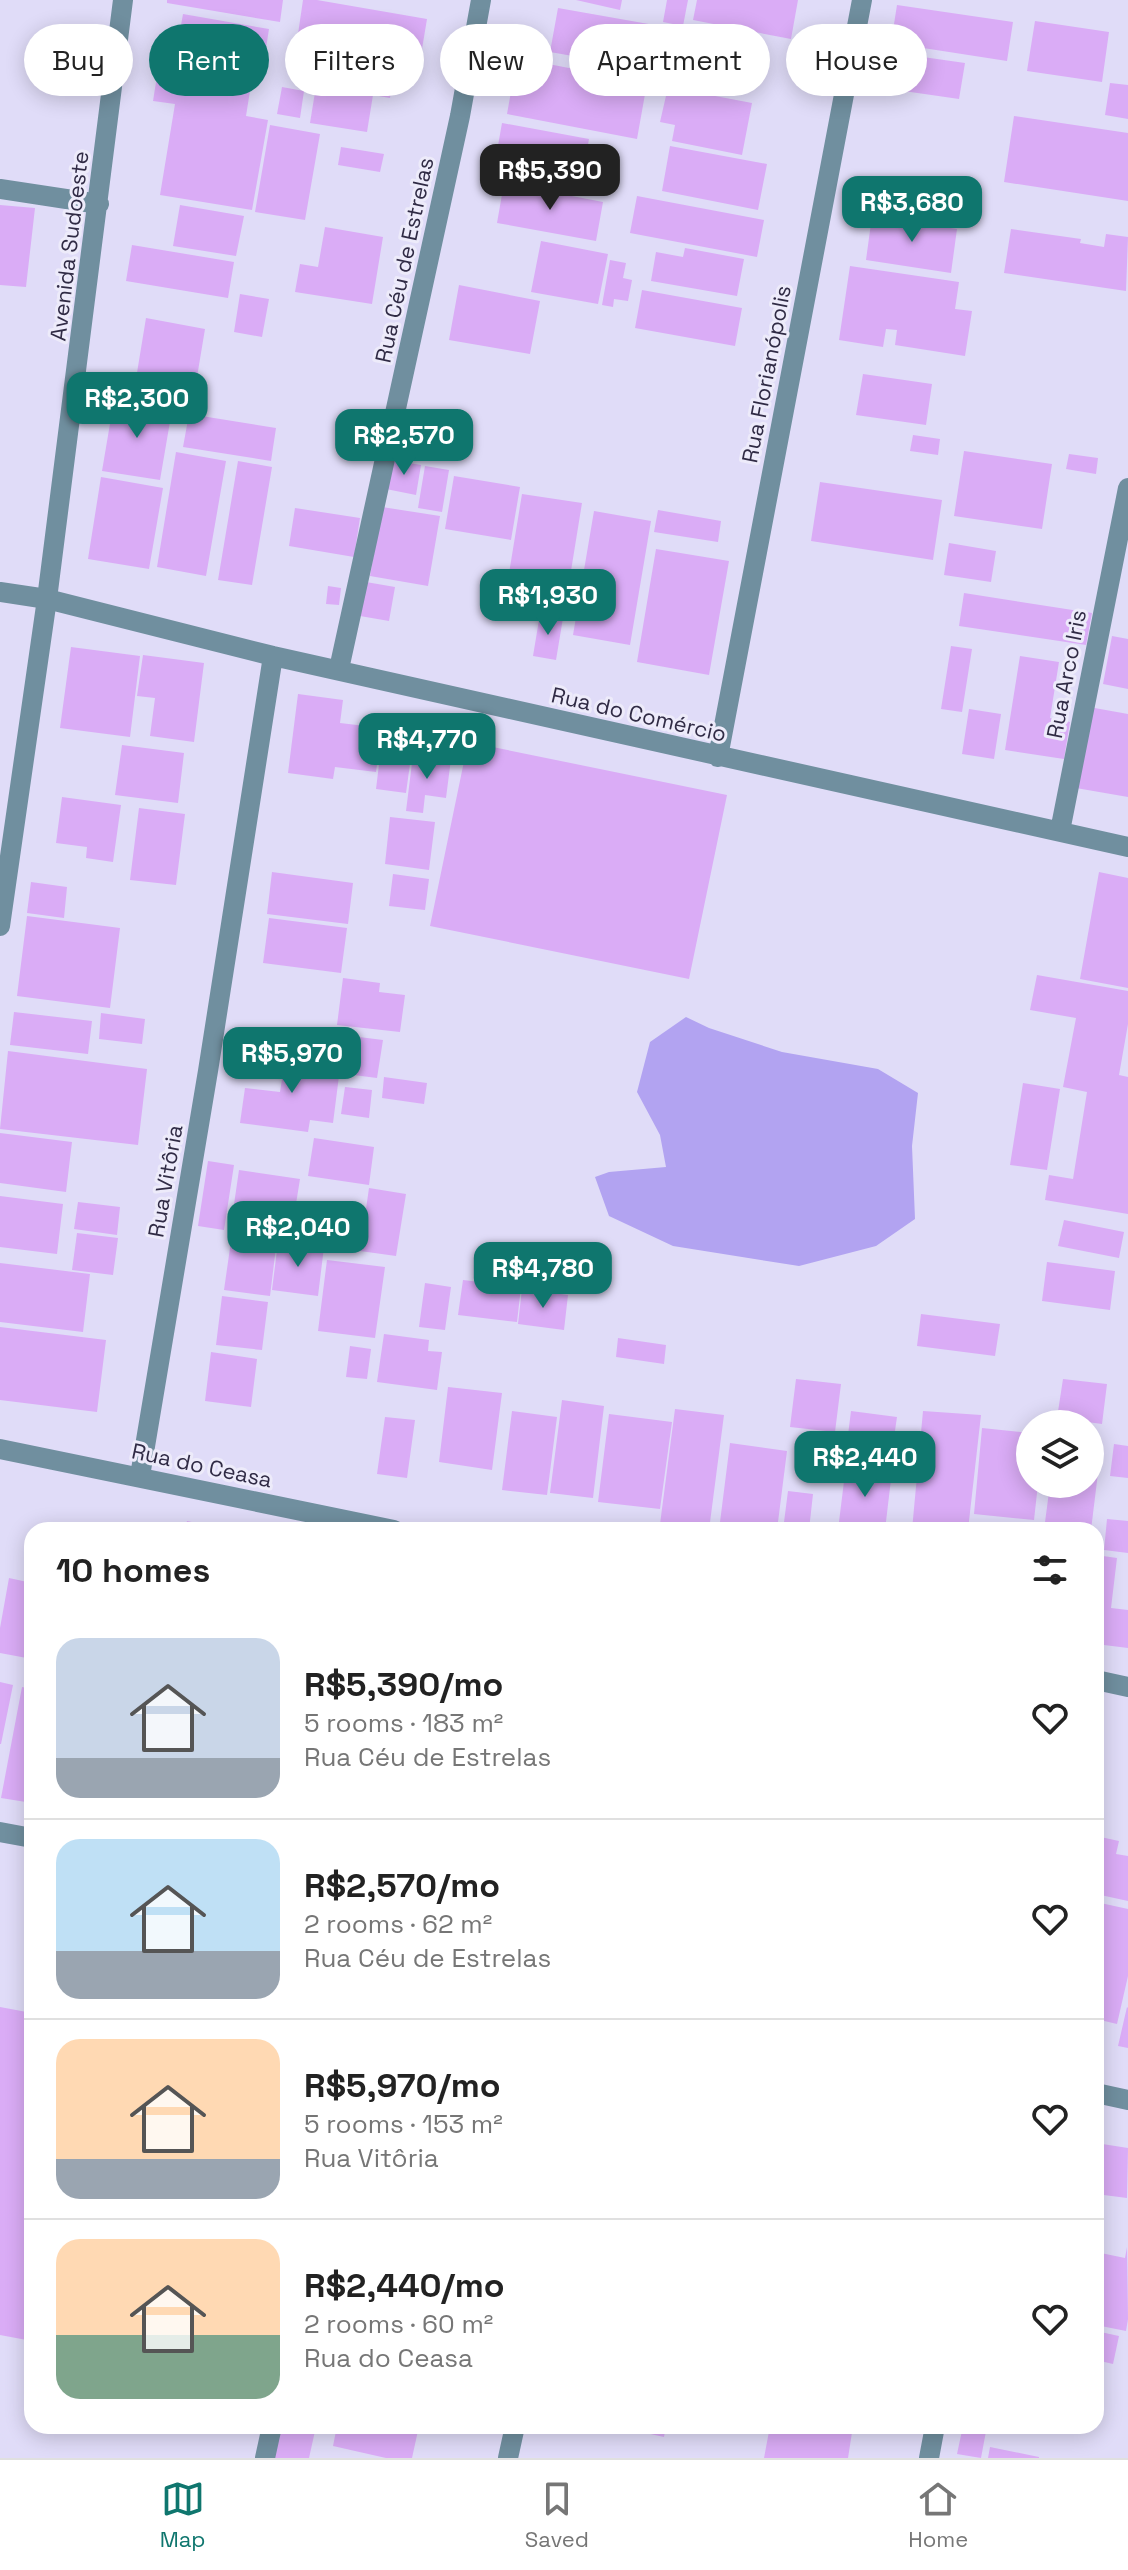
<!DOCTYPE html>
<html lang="en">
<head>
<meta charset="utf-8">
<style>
  :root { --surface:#fff; --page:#f2f2f2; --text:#222; --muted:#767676; --line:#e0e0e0; --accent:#0f766e }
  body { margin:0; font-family:"Space Grotesk",sans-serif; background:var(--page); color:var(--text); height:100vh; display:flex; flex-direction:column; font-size:30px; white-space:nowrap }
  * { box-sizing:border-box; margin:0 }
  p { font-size:26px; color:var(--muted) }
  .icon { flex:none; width:44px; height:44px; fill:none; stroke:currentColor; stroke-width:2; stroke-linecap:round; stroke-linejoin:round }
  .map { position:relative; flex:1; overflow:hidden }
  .side { position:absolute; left:24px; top:1522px; width:1080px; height:912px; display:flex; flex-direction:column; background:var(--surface); border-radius:24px; box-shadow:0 4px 20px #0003 }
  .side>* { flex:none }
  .guide { position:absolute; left:24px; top:24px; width:1080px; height:72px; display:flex; gap:16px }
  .fabs { position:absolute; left:1016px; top:1410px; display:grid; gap:16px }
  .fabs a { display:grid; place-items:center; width:88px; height:88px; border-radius:50%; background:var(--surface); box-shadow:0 4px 20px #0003; font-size:40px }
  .price { position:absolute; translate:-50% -68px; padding:0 18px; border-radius:16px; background:var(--accent); color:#fff; font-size:26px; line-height:52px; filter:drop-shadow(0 2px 4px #0008) }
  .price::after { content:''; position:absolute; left:50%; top:48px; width:24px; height:18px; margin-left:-12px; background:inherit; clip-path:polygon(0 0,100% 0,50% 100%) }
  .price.active { background:#222; color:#fff }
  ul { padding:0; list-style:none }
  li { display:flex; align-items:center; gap:24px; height:200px; padding:0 32px }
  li+li { border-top:2px solid var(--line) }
  li span { display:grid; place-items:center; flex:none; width:224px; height:160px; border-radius:24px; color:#555 }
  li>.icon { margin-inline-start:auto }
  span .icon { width:96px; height:96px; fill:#fffc; stroke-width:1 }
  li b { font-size:34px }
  h2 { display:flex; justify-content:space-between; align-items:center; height:96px; padding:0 32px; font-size:34px }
  .pill { padding:0 28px; border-radius:36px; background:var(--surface); box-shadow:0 4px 20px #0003; font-size:28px; line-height:72px }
  .pill.active { background:var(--accent); color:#fff }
  .tabs { display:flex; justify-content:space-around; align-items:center; height:112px; border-top:2px solid var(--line); background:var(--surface); font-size:22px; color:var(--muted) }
  .tabs a { display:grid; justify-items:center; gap:4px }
  .tabs .active { color:var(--accent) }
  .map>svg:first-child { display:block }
</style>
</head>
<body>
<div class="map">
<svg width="1128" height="2458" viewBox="0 0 1128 2458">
  <rect width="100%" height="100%" fill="#e0dcf8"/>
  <path fill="#b2a3f1" d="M686,1017l23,11 73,24 96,17 40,24 -6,53 3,73 -39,27 -77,20 -126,-20 -64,-30 -14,-39 14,-5 57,-5 -6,-32 -23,-43 13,-50z"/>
  <path fill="#daacf6" d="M167,0h116l-3,22 -113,-19z
    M303,0h14l110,19 -6,36 -123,-21z
    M576,0h46l-2,10z
    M667,0h21l-5,26 -20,-4z
    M697,0h101l-7,39 -98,-19z
    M897,5l116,17 -6,39 -116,-18z
    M558,8l102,18 -8,44 -102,-18z
    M183,14l86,15 -6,38 -87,-14z
    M1035,21l74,11 -7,50 -75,-11z
    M689,26l54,10 -11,55 -53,-10z
    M666,30l12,3 -9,48 -12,-3z
    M294,44l102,17 -6,37 -17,-3 -6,37 -57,-9 6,-37 -12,-2 5,-26 -16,-3z
    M888,52l77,11 -6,36 -76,-11z
    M160,57l93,15 -7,44 22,4 -16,90 -92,-15 15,-91 -22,-3z
    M517,58l130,25 -10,56 -130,-25z
    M1110,83l18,2v34l-23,-4z
    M282,87l22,4 -4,27 -23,-4z
    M668,87l84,16 -10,52 -70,-14 3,-16 -15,-3z
    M1014,116l114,17v68l-124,-19z
    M502,123l87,16 -8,45 -87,-16z
    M270,125l50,9 -15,86 -50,-8z
    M670,146l97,18 -9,46 -96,-19z
    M341,147l43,7 -4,18 -42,-7z
    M504,183l99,19 -7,39 -99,-18z
    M637,196l127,24 -7,37 -127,-24z
    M0,205l35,3 -9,79 -26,-2z
    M180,205l64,11 -8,40 -63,-10z
    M872,216l85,13 -6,44 -85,-13z
    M325,227l58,10 -11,67 -77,-12 5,-28 18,3z
    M1011,229l70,10 -1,4 24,4 2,-13 22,3 -2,54 -122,-18z
    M541,241l67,13 -10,50 -67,-12z
    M132,245l102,17 -6,36 -102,-17z
    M685,248l59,11 -7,37 -86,-15 5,-29 27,5z
    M610,260l16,3 -3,15 9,2 -4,21 -14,-2 -1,8 -11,-2z
    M850,266l109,16 -4,27 17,2 -7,45 -70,-11 2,-15 -11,-1 -3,18 -44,-7z
    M459,285l81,16 -10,53 -81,-14z
    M642,290l100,18 -7,38 -100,-18z
    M240,294l29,5 -7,38 -28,-5z
    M146,318l59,11 -13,78 -59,-10z
    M863,374l69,10 -6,41 -70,-10z
    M114,400l58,10 -12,70 -58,-9z
    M189,414l87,14 -5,33 -88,-14z
    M913,435l27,4 -2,16 -28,-4z
    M964,451l88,13 -10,65 -88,-13z
    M176,452l50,9 -20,115 -49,-9z
    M1069,454l29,4 -2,16 -30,-5z
    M391,460l30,5 -5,30 -30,-6z
    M238,461l34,6 -20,118 -34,-5z
    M425,466l24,4 -7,42 -24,-4z
    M454,476l66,11 -9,53 -66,-11z
    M101,477l62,11 -14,81 -61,-10z
    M820,482l122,18 -9,60 -122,-19z
    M522,494l60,9 -18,111 -60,-10z
    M382,507l58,9 -12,70 -58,-10z
    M295,508l65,10 -6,39 -65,-11z
    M658,510l63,11 -3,21 -64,-10z
    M594,511l57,10 -21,124 -57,-10z
    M949,543l47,8 -5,31 -47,-7z
    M656,549l73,12 -20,114 -72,-13z
    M366,582l29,5 -6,34 -29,-5z
    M328,586l13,2 -2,17 -13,-1z
    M964,593l128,20 -6,32 -127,-19z
    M540,614l23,4 -7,42 -23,-4z
    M1112,636l16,3v50l-25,-5z
    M951,646l21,3 -10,63 -21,-3z
    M71,647l69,9 -10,81 -70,-9z
    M143,655l61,8 -10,79 -44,-6 5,-38 -18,-2z
    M1020,656l39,6 -9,56 20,4 -6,37 -59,-9z
    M298,694l45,6 -3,23 42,5 -6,44 -41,-5 -2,12 -45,-6z
    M1089,707l39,7v83l-52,-9z
    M969,709l32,5 -7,45 -32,-5z
    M385,716l31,4 -10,73 -30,-4z
    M468,742l259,53 -38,184 -259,-53z
    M122,745l62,8 -6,50 -63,-8z
    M413,755l38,4 -5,39 -21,-3 -2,18 -17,-2z
    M62,797l59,8 -8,57 -27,-4 1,-11 -31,-4z
    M139,808l46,6 -9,71 -46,-5z
    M390,817l45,5 -6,48 -44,-6z
    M272,872l81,11 -5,41 -81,-10z
    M1099,872l29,6v110l-48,-9z
    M393,874l36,5 -4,31 -36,-4z
    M31,882l36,5 -3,31 -37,-5z
    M27,916l93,12 -10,80 -93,-12z
    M269,918l78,10 -6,45 -78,-10z
    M1037,975l91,16v33l-9,51 9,2v137l-83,-14 4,-25 24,4 14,-87 -24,-5 13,-69 -46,-8z
    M343,978l37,5 -1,9 26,3 -5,37 -63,-7z
    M14,1012l78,9 -4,33 -78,-9z
    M101,1013l44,6 -3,25 -43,-5z
    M335,1034l48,6 -6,38 -47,-6z
    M8,1051l139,18 -9,76 -138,-16z
    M265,1053l57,7 -2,14 19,2 -6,47 -23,-3 -2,12 -68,-9 5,-35 35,4 2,-13 -21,-3z
    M384,1077l43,6 -3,21 -42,-6z
    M1023,1083l37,6 -13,81 -37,-5z
    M345,1087l27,3 -3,28 -28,-4z
    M0,1133l72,9 -6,50 -66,-9z
    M314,1138l60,9 -5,38 -61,-9z
    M208,1161l26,4 -10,65 -26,-4z
    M239,1170l61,9 -9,56 -60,-10z
    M369,1188l37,6 -10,62 -36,-5z
    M0,1196l63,8 -6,50 -57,-7z
    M78,1202l42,5 -3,28 -43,-6z
    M1064,1220l60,12 -5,26 -61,-12z
    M77,1233l41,5 -5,37 -41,-5z
    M231,1241l45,6 -6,49 -46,-6z
    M278,1242l46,5 -6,49 -46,-6z
    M327,1260l58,7 -10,71 -57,-7z
    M1047,1262l68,9 -5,39 -68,-9z
    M0,1263l90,11 -7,58 -83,-10z
    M463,1280l58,7 -4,35 -59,-7z
    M425,1283l26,4 -6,43 -26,-3z
    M522,1289l46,6 -4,35 -46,-6z
    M222,1296l46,6 -6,48 -46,-5z
    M921,1314l79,10 -5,32 -78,-10z
    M0,1327l106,13 -9,72 -97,-12z
    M384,1334l45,6 -1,11 14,1 -5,38 -60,-8z
    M618,1338l48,7 -2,19 -48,-7z
    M350,1346l21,3 -4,30 -21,-2z
    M211,1352l46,7 -6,48 -46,-6z
    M796,1379l45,5 -6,48 -45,-5z
    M1063,1379l44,5 -5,40 -45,-6z
    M448,1387l54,6 -10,77 -53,-8z
    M562,1400l42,6 -11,92 -43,-5z
    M675,1409l49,6 -15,115 -49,-6z
    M512,1411l45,6 -10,78 -45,-5z
    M851,1411l46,6 -7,48 -45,-6z
    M923,1411l58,4 -13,115h-56z
    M609,1414l63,8 -12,87 -62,-7z
    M385,1417l30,3 -8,58 -30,-4z
    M982,1428l48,5v51h8l-4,36 -60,-6z
    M730,1443l57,8 -10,79h-58z
    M1114,1444l14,2v32l-18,-2z
    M846,1465l46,6 -7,59h-47z
    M1090,1472l8,1 -7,57h-47l6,-46h40z
    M788,1491l25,3 -4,36h-26z
    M1107,1519l21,2v32l-24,-3z
    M187,1521l39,8v1h-41z
    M1096,1555l21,3 -6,50 17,2v38l-32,-4z
    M9,1578l23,5v76l-32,-6v-25z
    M0,1682l13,3 -12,59h-1z
    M22,1687l10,2v114l-31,-5z
    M1096,1836l23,5 -3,13 12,2v45l-32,-7z
    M1096,1902l32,7v67l-11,48 -21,-5z
    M0,2007l32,6v328l-32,-6z
    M1127,2007l1,1v40l-10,-2z
    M1096,2143l32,5 -1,50 -31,-4z
    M1127,2247l1,72 -2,12 -30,-6v-73l29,6z
    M1096,2331l23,5 -6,28 -17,-4z
    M281,2426l34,5 -6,27h-35z
    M337,2426h82l-7,32h-26l-53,-12z
    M614,2426h52l-2,11z
    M770,2426h83l-5,32h-84z
    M963,2426h24l-6,32 -24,-4z
    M990,2447l49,10v1h-51z"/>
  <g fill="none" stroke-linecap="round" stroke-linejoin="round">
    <path stroke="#708f9f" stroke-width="20" d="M0,189l99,15
      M0,592l47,7 226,57 855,191
      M339,669l121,-553 21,-116
      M718,757l144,-757
      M1060,831l68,-343
      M0,926l47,-327 76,-599
      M0,1449l394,81
      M140,1476l68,-405 65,-415
      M1096,1680l32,7
      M0,1832l32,6
      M1096,2093l32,7
      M265,2458l7,-32
      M508,2458l7,-32
      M929,2458l6,-32"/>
  </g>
  <g text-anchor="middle" stroke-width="6" stroke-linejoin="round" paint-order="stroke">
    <g font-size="22" fill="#302b45" stroke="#edebfa">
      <text transform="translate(69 246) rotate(-83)" y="8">Avenida Sudoeste</text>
      <text transform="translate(404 260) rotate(-78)" y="8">Rua Céu de Estrelas</text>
      <text transform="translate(766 374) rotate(-79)" y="8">Rua Florianópolis</text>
      <text transform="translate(1066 674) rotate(-79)" y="8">Rua Arco Iris</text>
      <text transform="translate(639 714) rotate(13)" y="8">Rua do Comércio</text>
      <text transform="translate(165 1181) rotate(-80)" y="8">Rua Vitôria</text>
      <text transform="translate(202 1465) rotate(12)" y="8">Rua do Ceasa</text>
    </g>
  </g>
</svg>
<div class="fabs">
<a><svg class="icon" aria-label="layers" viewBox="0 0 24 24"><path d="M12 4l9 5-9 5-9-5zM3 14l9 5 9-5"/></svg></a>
</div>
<b class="price active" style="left:550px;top:212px">R$5,390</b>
<b class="price" style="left:912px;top:244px">R$3,680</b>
<b class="price" style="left:137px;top:440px">R$2,300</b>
<b class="price" style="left:404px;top:477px">R$2,570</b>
<b class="price" style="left:548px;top:637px">R$1,930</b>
<b class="price" style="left:427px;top:781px">R$4,770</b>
<b class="price" style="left:292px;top:1095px">R$5,970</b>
<b class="price" style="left:298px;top:1269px">R$2,040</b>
<b class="price" style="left:543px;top:1310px">R$4,780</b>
<b class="price" style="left:865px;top:1499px">R$2,440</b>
<div class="guide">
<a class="pill">Buy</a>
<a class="pill active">Rent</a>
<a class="pill">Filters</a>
<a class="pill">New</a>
<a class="pill">Apartment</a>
<a class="pill">House</a>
</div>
<section class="side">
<h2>10 homes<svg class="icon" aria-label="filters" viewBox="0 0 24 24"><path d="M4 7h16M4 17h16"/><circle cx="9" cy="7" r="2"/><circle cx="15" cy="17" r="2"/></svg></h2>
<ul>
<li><span style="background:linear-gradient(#c9d6e8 75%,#9aa5b1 0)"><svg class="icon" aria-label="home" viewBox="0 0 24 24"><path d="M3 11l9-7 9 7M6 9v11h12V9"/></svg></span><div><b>R$5,390/mo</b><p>5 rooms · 183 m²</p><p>Rua Céu de Estrelas</p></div><svg class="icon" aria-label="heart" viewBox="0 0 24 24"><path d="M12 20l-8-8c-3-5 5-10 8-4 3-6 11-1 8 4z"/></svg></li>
<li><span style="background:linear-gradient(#bfe0f5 70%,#9aa5b1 0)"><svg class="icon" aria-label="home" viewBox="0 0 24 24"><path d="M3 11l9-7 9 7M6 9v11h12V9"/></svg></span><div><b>R$2,570/mo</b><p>2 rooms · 62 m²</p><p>Rua Céu de Estrelas</p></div><svg class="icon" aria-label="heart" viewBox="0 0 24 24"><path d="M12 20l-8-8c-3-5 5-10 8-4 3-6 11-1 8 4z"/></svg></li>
<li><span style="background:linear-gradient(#ffd9b3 75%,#9aa5b1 0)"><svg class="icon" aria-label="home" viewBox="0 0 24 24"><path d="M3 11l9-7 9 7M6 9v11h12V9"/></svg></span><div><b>R$5,970/mo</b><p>5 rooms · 153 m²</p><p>Rua Vitôria</p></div><svg class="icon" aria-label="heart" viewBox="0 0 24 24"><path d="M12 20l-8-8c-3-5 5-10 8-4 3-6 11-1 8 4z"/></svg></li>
<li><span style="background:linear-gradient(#ffd9b3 60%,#7fa58c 0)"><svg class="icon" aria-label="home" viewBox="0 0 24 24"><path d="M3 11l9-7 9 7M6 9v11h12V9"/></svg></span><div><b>R$2,440/mo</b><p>2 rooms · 60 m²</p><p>Rua do Ceasa</p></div><svg class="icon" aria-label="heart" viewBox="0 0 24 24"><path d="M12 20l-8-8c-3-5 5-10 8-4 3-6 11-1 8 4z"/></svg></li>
</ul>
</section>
</div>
<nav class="tabs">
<a class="active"><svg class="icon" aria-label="map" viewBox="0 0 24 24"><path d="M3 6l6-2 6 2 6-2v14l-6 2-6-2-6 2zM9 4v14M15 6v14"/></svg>Map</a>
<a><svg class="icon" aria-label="saved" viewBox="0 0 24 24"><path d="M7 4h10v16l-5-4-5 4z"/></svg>Saved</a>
<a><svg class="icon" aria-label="home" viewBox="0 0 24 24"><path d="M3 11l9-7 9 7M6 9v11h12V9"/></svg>Home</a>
</nav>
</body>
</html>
